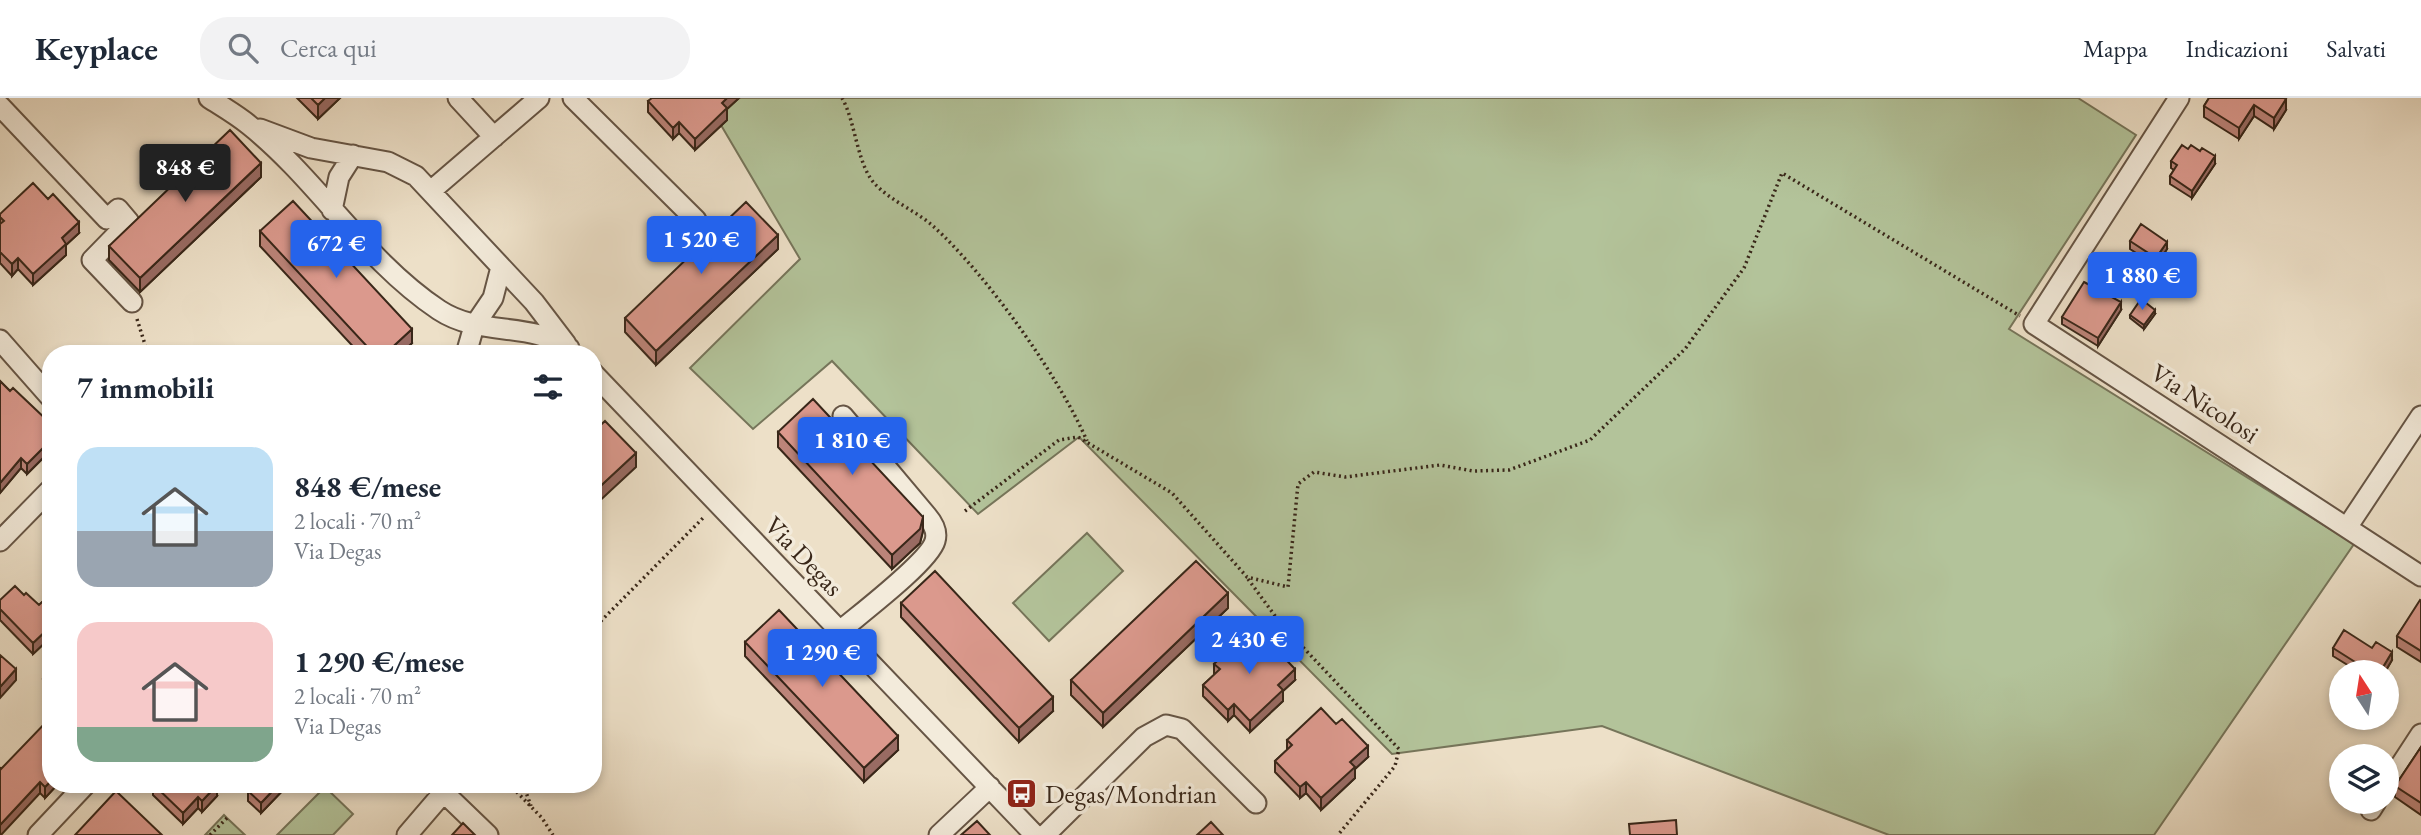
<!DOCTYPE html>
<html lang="it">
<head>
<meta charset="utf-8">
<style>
  :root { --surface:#fff; --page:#f2f2f3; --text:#1f2937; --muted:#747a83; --line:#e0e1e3; --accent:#2563eb }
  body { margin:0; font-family:"EB Garamond",serif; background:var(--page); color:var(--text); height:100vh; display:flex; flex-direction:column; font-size:26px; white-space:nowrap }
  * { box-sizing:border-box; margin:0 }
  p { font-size:23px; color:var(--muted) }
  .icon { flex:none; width:38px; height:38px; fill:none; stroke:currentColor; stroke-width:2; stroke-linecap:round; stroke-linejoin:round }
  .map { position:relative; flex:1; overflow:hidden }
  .drawer { position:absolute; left:42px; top:247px; width:560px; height:448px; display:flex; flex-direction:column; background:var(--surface); border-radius:28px; box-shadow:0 4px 10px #0003 }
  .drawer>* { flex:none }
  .needle { width:46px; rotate:348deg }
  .fabs { position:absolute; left:2329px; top:562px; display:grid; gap:14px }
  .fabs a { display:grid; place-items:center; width:70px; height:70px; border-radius:50%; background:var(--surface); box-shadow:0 4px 10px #0003; font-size:35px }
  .price { position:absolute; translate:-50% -60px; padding:0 16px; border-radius:7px; background:var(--accent); color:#fff; font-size:23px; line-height:46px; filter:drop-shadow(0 2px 4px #0008) }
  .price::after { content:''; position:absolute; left:50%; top:42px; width:21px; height:16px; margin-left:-10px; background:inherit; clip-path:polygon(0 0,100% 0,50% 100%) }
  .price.selected { background:#222; color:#fff }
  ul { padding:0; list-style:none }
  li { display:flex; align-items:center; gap:21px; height:175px; padding:0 35px }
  li span { display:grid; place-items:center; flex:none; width:196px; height:140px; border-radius:21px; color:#555 }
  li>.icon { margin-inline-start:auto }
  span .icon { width:84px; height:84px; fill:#fffc; stroke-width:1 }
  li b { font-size:30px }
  h2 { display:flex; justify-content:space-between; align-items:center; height:84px; padding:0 35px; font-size:30px }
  header { display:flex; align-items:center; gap:42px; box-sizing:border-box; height:98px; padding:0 35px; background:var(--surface); border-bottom:2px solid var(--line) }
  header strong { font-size:33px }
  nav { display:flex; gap:38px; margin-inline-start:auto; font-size:24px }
  .search { width:490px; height:63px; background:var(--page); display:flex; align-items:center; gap:18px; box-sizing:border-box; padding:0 24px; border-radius:28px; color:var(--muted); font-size:26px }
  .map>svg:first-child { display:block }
</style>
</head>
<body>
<header>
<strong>Keyplace</strong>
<div class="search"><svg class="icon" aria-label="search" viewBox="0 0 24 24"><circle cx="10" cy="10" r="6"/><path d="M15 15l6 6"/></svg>Cerca qui</div>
<nav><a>Mappa</a><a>Indicazioni</a><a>Salvati</a></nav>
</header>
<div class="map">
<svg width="2421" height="737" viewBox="0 0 2421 737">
  <rect width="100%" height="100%" fill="#ede0c8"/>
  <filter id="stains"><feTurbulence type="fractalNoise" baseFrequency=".00286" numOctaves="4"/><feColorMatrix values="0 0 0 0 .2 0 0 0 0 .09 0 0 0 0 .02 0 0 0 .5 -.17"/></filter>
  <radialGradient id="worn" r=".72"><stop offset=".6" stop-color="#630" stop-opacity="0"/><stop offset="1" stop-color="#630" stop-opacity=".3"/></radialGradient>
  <path fill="#b3c39a" stroke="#76755a" stroke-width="2" d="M705,0h1373l58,37 -127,194 345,215 -200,291h-265l-287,-109 -210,28 -313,-317 -101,77 -146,-153 -79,68 -63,-61 110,-109z
    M1087,435l36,38 -74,70 -36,-38z
    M325,689l28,27 -20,21h-56z
    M224,717l3,3 18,17h-40z"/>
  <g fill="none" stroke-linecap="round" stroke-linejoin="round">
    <defs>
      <path id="minor" d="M209,0c14,9 28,17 40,27 69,55 115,135 190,185 41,27 90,11 130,38
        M458,0l36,39
        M573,0l123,122
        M2179,0l-145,226 387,252
        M0,8l107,113 11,-10 11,13 -37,38 40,42
        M260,31l51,19 77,14 28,14 118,126 32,42
        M432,92l107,-92
        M332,112l7,-33 14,-22
        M0,242l51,58
        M466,256l8,-28 19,-28 8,-31
        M593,275l442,462
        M2348,428l73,-110
        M0,443l51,-52
        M840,533c20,-17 89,-69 95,-90 3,-10 -2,-18 -8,-25l-84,-100
        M435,686l53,51
        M2387,688l34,-52
        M2371,712l5,-8
        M38,737l48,-51
        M407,737l36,-42
        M939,737l51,-48
        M1045,737l99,-98 22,-12 16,4 74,74"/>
    </defs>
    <use href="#minor" stroke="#665545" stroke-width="23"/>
    <path stroke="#392719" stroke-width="3.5" stroke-dasharray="2 3.5" stroke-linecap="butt" d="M842,0c14,24 15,70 35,88 16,16 39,25 56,40 53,48 126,150 154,215
      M137,221l11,35
      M965,413l94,-71 19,-3 94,56 75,84 41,10 10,-103 16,-12 31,5 95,-12 33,6 36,-1 81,-30 95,-91 59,-81 38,-95 238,143
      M1248,481l33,45 118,125 -4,17 -57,69
      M593,531l112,-113
      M509,686l33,34 11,17
      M523,686l8,22
      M210,737l17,-17"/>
    <use href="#minor" stroke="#f3ebdb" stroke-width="19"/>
  </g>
  <path fill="#bc8479" stroke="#392719" stroke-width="2" d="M297,0h43l-22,21z
    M739,0l-12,11v11l-32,30 -16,-17 -6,6 -25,-27v-11z
    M2209,0l77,12 -12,19 -20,-13 -15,23 -35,-22v-11z
    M2171,63l44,3 -23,34 -22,-14v-8l4,-6 -3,-2z
    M261,79l-121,115 -31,-32v-14z
    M0,116l79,19 -13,12v10l-33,30 -15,-16 -6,7 -12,-13z
    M260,133l152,112 -11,11h-41l-100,-108z
    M2130,143l37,8 -11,17 -26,-17z
    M778,151l-122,116 -31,-33v-14z
    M2121,212l-23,36 -36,-22v-7z
    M2155,216l-11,15 -14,-11v-3z
    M0,283l10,10 41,33v26l-24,24 -6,-6 -21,25z
    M778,334l145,99 -3,12 -28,26 -114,-122z
    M51,496v43l-18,17 -33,-34v-20l24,-5 15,10z
    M2421,503v61l-24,-15v-11z
    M901,505l152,108 -34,31 -118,-125z
    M1228,510l-125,119 -32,-32v-15z
    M745,544l153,108 -34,32 -119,-126z
    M2333,550h39l20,12 -7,12h-26l-26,-16z
    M1214,566l81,16 -12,11v10l-33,31 -16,-17 -6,6 -25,-25v-11l11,-10z
    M51,573v25l-8,-6v-11z
    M1287,642l81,17 -13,12v9l-34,32 -15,-17 -6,5 -25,-26v-11l12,-11z
    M2421,649v68l-26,-18v-11z
    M0,670l51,16h7l-13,14 -5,-5z
    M153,686l64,12 -15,16 -4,-4 -15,16 -30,-29z
    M252,686h37l-28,29 -13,-12v-10l5,-6z"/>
  <path fill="#996b63" stroke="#392719" stroke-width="2" d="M325,0h15l-22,21v-14z
    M727,0h12l-12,11v11l-32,30v-11l27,-36z
    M2286,1v11l-12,19v-11z
    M2254,7v11l-15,23v-11z
    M679,24v11l-6,6v-11z
    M2215,58v8l-23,34v-7z
    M261,65v14l-121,115v-14z
    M79,124v11l-13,12v10l-33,30v-11l29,-36z
    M778,137v14l-122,116v-14z
    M2167,144v7l-11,17v-8z
    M18,160v11l-6,7v-12z
    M2121,204v8l-23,36v-8z
    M2155,212v4l-11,15v-4z
    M412,231v14l-11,11h-16z
    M51,342v10l-24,24v-10z
    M636,355v14l-43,40v-14z
    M21,360v10l-21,25v-10z
    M923,419v14l-3,12 -28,26v-14z
    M1228,495v15l-125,119v-14z
    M51,528v11l-18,17v-11z
    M2392,554v8l-7,12h-5z
    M16,571v11l-16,18v-11z
    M1295,571v11l-12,11v10l-33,31v-11l28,-36z
    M1053,599v14l-34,31v-14z
    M1234,606v11l-6,6v-11z
    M898,638v14l-34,32v-14z
    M1368,648v11l-13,12v9l-34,32v-12l29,-36z
    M51,683v3h7l-13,14v-11z
    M40,684v11l-39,42h-1v-10z
    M1306,684v11l-6,5v-11z
    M279,686h10l-28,29v-10z
    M217,687v11l-15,16v-11z
    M198,699v11l-15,16v-11z"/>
  <path fill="#db998d" stroke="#392719" stroke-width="2" d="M311,0h14l-7,7z
    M652,0h75l-5,5 5,5 -32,31 -16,-17 -6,6 -25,-27z
    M2209,0h75l2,1 -12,19 -20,-13 -15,23 -35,-22z
    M230,32l31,33 -121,115 -31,-32z
    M2182,47l6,4 3,-4 9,6 2,-3 13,8 -23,35 -22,-15 7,-11 -6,-4z
    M33,85l15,16 5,-5 26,28 -17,16 4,6 -33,30 -15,-16 -6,6 -12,-12v-28l4,-3 -4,-4v-3z
    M293,103l119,128 -27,25h-11l-114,-123z
    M746,104l32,33 -122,116 -31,-33z
    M2141,126l26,18 -11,16 -26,-17z
    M2084,184l37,20 -23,36 -36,-21z
    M2141,201l14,11 -11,15 -14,-10z
    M0,283l10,10 3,-3 38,36v16l-24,24 -6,-6 -21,25z
    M813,301l110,118 -3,12 -28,26 -114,-123z
    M605,323l31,32 -43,40v-61z
    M1196,463l32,32 -125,120 -32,-33z
    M935,473l118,126 -34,31 -118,-125z
    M15,488l9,9 2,-2 13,12 12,-11v32l-18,17 -33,-34v-9z
    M2420,502l1,1v50l-24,-15z
    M779,512l119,126 -34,32 -119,-126z
    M2344,532l28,18 4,-6 16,10 -12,20h-9l-38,-24z
    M1248,533l16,16 5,-5 26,27 -17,16 5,5 -33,31 -16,-17 -6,6 -25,-25 17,-16 -6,-5z
    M0,557l16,14 -16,18z
    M51,573v14l-8,-6z
    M1321,610l15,16 6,-5 26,27 -18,16 5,5 -34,31 -15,-16 -6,5 -25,-26 17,-16 -5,-5z
    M51,619v64l-6,6 -5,-5 -40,43v-57l1,1z
    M2421,649v56l-26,-17z
    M153,686h63l1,1 -15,16 -4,-4 -15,16z
    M254,686h25l-18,19 -13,-12z
    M116,693l46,44h-87z
    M1676,722l1,15h-47l-1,-11z
    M977,723l13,14h-29z
    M1211,724l12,13h-26z
    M463,725l12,12h-23z"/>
  <defs>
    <symbol id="bus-square" viewBox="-11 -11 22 22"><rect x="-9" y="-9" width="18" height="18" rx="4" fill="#8f2418" stroke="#f3ebdb"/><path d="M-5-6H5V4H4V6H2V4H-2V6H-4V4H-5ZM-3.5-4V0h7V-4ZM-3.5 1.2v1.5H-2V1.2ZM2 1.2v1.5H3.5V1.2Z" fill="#fff"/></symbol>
  </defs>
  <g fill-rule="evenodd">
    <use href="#bus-square" x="1004" y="678" width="35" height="35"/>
  </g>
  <g text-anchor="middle" stroke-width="7" stroke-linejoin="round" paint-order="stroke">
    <g font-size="26" fill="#392719" stroke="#f3ebdb">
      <text transform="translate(2205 305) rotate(33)" y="9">Via Nicolosi</text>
      <text transform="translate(804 458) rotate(46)" y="9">Via Degas</text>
    </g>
    <g font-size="26" fill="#392719" stroke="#f3ebdb" text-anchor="start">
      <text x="1045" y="705">Degas/Mondrian</text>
    </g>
  </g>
  <rect width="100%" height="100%" filter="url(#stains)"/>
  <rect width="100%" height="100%" fill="url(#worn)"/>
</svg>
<div class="fabs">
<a><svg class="needle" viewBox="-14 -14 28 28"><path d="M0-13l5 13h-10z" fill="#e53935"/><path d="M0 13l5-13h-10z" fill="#747a83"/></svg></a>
<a><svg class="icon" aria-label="layers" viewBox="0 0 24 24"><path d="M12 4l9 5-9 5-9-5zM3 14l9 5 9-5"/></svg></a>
</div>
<b class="price selected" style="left:185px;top:106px">848 €</b>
<b class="price" style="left:701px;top:178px">1 520 €</b>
<b class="price" style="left:336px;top:182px">672 €</b>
<b class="price" style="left:2142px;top:214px">1 880 €</b>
<b class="price" style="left:852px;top:379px">1 810 €</b>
<b class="price" style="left:1249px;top:578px">2 430 €</b>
<b class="price" style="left:822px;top:591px">1 290 €</b>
<section class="drawer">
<h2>7 immobili<svg class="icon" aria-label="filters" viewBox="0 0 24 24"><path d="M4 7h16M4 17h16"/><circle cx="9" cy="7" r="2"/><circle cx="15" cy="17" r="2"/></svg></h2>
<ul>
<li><span style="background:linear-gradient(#bfe0f5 60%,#9aa5b1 0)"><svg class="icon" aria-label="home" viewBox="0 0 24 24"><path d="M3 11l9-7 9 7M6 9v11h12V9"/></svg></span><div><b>848 €/mese</b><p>2 locali · 70 m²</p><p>Via Degas</p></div></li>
<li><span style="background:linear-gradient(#f6c9c9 75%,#7fa58c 0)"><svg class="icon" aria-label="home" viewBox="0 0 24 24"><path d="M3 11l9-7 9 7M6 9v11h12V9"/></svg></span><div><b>1 290 €/mese</b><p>2 locali · 70 m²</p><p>Via Degas</p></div></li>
</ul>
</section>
</div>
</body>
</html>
